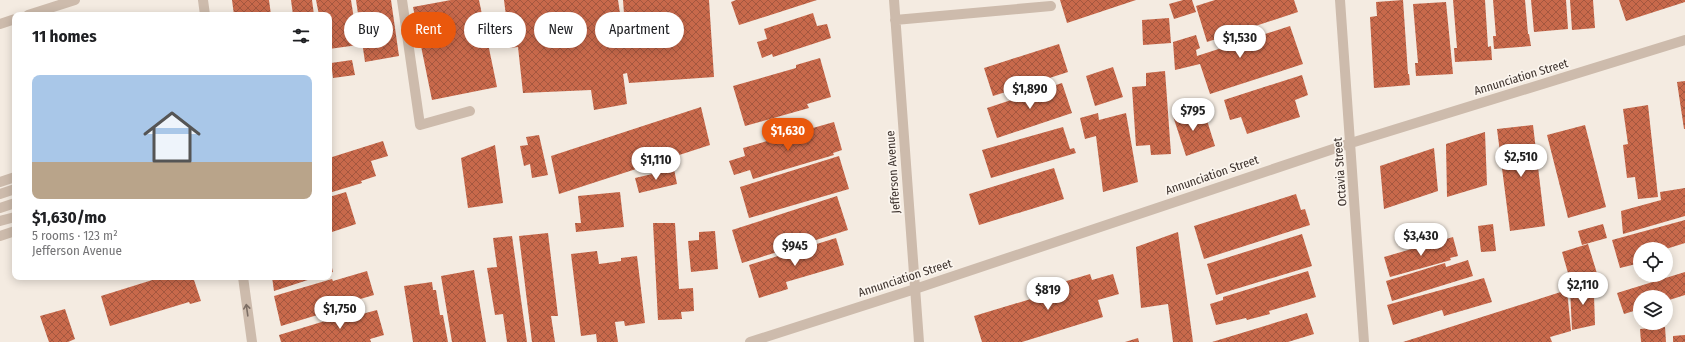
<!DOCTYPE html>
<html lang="en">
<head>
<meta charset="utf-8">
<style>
  :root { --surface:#fff; --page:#f6f6f6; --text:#202124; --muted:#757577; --accent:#ea580c }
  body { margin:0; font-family:"Fira Sans Condensed",sans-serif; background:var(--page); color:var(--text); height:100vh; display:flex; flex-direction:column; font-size:15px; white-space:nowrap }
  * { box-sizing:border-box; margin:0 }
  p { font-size:13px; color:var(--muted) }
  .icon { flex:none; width:22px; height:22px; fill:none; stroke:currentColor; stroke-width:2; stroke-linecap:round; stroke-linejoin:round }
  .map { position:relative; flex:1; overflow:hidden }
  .side { position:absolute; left:12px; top:12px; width:320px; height:268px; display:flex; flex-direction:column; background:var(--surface); border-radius:8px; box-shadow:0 2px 10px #0003 }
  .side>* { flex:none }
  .hud { position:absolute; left:344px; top:12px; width:380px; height:36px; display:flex; gap:8px }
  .buttons { position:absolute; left:1633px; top:242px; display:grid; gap:8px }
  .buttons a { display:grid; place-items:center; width:40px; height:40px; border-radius:50%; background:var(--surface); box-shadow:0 2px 10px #0003; font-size:20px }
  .price { position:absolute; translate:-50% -34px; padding:0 9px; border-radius:14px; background:#fff; color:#222; font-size:13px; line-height:26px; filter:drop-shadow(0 1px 2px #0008) }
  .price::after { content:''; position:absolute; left:50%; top:24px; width:12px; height:9px; margin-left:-6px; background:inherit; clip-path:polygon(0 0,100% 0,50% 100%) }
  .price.selected { background:var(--accent); color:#fff }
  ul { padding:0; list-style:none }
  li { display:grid; align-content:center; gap:8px; height:212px; padding:0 20px }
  li span { display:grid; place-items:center; height:124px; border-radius:8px; color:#555 }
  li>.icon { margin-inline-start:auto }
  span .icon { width:72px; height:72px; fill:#fffc; stroke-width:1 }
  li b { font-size:17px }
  h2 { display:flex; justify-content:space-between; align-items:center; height:48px; padding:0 20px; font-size:17px }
  .pill { padding:0 14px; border-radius:18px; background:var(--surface); box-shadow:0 2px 10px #0003; font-size:14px; line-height:36px }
  .pill.selected { background:var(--accent); color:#fff }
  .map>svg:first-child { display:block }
</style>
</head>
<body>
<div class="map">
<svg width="1685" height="342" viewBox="0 0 1685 342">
  <defs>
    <pattern id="building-cross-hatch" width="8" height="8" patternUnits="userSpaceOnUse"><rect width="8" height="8" fill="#c8694b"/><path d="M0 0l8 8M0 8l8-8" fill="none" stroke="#a4573f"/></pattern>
  </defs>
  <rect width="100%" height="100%" fill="#f4ebe1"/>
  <path fill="url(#building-cross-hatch)" d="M232,0h37l2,15h-37z
    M291,0h21l2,15h-21z
    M316,0h35l7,45 -29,4v-34h-10z
    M356,0h35l8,56 -34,6z
    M451,0h28l18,87 -65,13 -19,-93z
    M504,0h114l4,27h3l-2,-27h86l5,77 -85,6 -2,-10 -4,1 4,30 -33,6 -3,-20 -68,3 -5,-46 -8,1z
    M736,0h81l-78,25 -8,-23z
    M1060,0h76l-69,23z
    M1183,0h9l4,12 -22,7 -5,-15z
    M1215,0h79l4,12 -91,30 -11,-36z
    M1403,0l5,74h1l1,11 -36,3 -4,-71 7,-1 -1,-14z
    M1453,0h32l3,47 3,-1 1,14 -37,2 -1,-14h3z
    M1493,0h32l3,34h1l2,12 -37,3 -1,-13h3z
    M1531,0h35l2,29 -34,3z
    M1570,0h23l2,28 -23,2z
    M1619,0h66v2l-59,19z
    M1446,2l7,72 -37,2 -1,-13h3l-5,-59z
    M813,13l4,13 10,-2 4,14 -58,19 -1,-3 -10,4 -5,-16 10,-3 -3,-10z
    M1169,18l2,25 -28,2 -1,-25z
    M1290,26l13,38 -93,30 -10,-30 -25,6 -2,-28 23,-7 4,13 -4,2 1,6z
    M1059,44l9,28 -75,24 -9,-28z
    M820,58l11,39 -24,7 2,4 -64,18 -12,-40 63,-18v-3z
    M352,60l3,15 -22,3 -2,-15z
    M1113,67l10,30 -28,9 -9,-30z
    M1165,71l6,83 -20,1 -1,-10 -14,1 -4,-59 14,-1v-13z
    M1302,75l6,20 -13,5 5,17 -53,17 -6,-17 -11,3 -6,-20z
    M1685,81v48h-1l-7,-47z
    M1062,83l10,30 -75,25 -10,-30z
    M1648,105l10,92 -20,2 -3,-22 -8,1 -4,-33 5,-1 -5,-35z
    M701,107l9,38 -151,49 -8,-38z
    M1188,108l4,10 13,-4 10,32 -29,10 -14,-43z
    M1098,113l1,7 27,-7 12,69 -35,10 -7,-56 -11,3 -5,-21z
    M834,122l8,28 -9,3 1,2 -81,24 -3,-9 -16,5 -5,-14 16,-5 -2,-8z
    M1533,125l12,101 -35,5 -13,-102z
    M1585,125l21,82 -38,11 -21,-83z
    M1063,127l7,22 4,-1 2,5 -85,25 -9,-28z
    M1485,132l2,53 -40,12 -1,-53z
    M539,135l9,40 -16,3 -2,-14 -6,2 -4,-20 8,-1 -2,-8z
    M383,141l5,15 -17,5 5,15 -15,5 1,2 -33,10v-35z
    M495,145l8,58 -35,5 -7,-50z
    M1434,148l4,43 -54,18 -4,-43z
    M839,156l10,33 -100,29 -9,-31z
    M1054,168l10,31 -85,26 -10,-31z
    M674,169l3,15 -38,9 -4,-15z
    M1685,188v28l-62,18 -2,-23 40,-11 -1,-8z
    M346,192l10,32 -27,9v-36z
    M620,192l4,35 -48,5 -1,-9h6l-3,-27z
    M1296,194l5,16 4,-1 5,16 -106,34 -10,-33z
    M837,196l11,34 -106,33 -10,-33z
    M1685,220v23l-19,6h-26v14l-20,5 -8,-28z
    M653,223h22l4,66 14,-1 1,23 -13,1 1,7 -24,1z
    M1493,224l3,27 -15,1 -3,-26z
    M1603,224l4,14 -25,7 -4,-14z
    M1430,227l2,12 -18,3 1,3 -15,2 -3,-15z
    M715,231l3,38 -27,3 -3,-31 11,-1v-8z
    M1178,232l15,110h-20l-5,-38 -27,4 -5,-61z
    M548,233l10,83h-7l4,26h-23l-13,-106z
    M1302,234l10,32 -96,29 -9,-31z
    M512,236l15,106h-20l-4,-28 -8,1 -8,-47 10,-1 -4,-29z
    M1453,237l5,19 -8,2 1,2 -61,17 -6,-20z
    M836,238l8,27 -58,17 2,7 -29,9 -10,-33z
    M1588,244l11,36 -27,7 -10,-35z
    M597,251l2,13 22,-3v-3l16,-2 8,67 -20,3 -1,-5 -9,1 3,20h-21l-1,-8 -15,2 -10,-82z
    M329,256l4,16 -4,1z
    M1468,260l5,16 -81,25 -6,-20 59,-18 1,4z
    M474,270l12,72h-34l-11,-66z
    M367,271l7,24 -31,9 1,3 -63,19 -7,-30 58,-17 1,2z
    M1308,271l8,26 -47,14 1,3 -23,6 -1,-2 -30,7 -6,-21 13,-4v-3z
    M1685,272v23l-19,6v-4h-26v12l-16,5 -7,-21z
    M1090,274l2,6 21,-6 6,20 -21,6 5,17 -81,25h-40l-8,-26 70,-21 -1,-7z
    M162,277h31l8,24 -11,3 -1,-2 -79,24 -9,-30z
    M272,277h45l-43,14z
    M1484,278l8,24 -48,14 -2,-6 -49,15 -6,-20z
    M432,282l1,8h3l4,25h3l5,27h-35l-9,-56z
    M1595,282l2,14h-3l1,29 -23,5 -2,-41z
    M1567,290l4,41 -21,6 2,5h-149z
    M65,309l10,30 -7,3h-19l-9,-26z
    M361,310l1,4 15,-4 7,25 -14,4 1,3h-90l-2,-7z
    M1307,313l7,21 -26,8h-76z
    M1665,327l1,15h-25l-1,-13z
    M1685,335v7h-12v-6z
    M1138,338l1,4h-14z"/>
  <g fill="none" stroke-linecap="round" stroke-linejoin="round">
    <path stroke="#cdbbac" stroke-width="10" d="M203,0l2,15
      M402,0l18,125 50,-14
      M894,0l25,342
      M1340,0l24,342
      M28,15l47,-15
      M895,20l156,-14
      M0,24l15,-5
      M0,182l15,-5
      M0,194l15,-5
      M0,208l15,-5
      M0,221l15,-4
      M0,236l15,-5
      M243,277l9,65
      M750,342l165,-53 436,-146 334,-103"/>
  </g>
  <defs><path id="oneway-shaft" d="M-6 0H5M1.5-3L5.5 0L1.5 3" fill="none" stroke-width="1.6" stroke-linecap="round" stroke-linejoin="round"/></defs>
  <use stroke="#7d6f65" href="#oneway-shaft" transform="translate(247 310) rotate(-98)"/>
  <g text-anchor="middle" stroke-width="3.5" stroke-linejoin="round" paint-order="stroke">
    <g font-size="12" fill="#3b302b" stroke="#fbf5ee">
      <text transform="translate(1521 77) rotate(-17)" y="4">Annunciation Street</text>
      <text transform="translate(893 172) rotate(-94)" y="4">Jefferson Avenue</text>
      <text transform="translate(1340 172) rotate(-94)" y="4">Octavia Street</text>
      <text transform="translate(1212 175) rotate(-19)" y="4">Annunciation Street</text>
      <text transform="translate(905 278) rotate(-18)" y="4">Annunciation Street</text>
    </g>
  </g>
</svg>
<div class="buttons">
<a><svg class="icon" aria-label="locate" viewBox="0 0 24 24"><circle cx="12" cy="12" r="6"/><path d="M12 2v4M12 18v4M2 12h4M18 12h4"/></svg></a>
<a><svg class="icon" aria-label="layers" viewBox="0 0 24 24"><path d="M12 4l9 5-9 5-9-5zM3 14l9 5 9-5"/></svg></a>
</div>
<b class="price" style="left:1240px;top:59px">$1,530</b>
<b class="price" style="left:1030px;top:110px">$1,890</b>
<b class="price" style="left:1193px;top:132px">$795</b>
<b class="price selected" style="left:788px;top:152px">$1,630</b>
<b class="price" style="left:1521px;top:178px">$2,510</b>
<b class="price" style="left:656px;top:181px">$1,110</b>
<b class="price" style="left:1421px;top:257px">$3,430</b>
<b class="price" style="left:795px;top:267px">$945</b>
<b class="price" style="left:1583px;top:306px">$2,110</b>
<b class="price" style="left:1048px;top:311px">$819</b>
<b class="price" style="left:340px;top:330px">$1,750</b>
<div class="hud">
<a class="pill">Buy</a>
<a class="pill selected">Rent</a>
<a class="pill">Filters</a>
<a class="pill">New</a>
<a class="pill">Apartment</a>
</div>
<section class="side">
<h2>11 homes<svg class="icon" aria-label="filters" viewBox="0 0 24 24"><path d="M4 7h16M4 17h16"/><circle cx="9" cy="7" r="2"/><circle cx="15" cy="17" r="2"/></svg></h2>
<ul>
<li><span style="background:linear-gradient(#a9c7e8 70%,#b9a48a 0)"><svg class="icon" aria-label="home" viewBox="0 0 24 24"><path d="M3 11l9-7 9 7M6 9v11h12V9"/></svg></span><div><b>$1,630/mo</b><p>5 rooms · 123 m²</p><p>Jefferson Avenue</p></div></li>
</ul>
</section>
</div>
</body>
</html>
